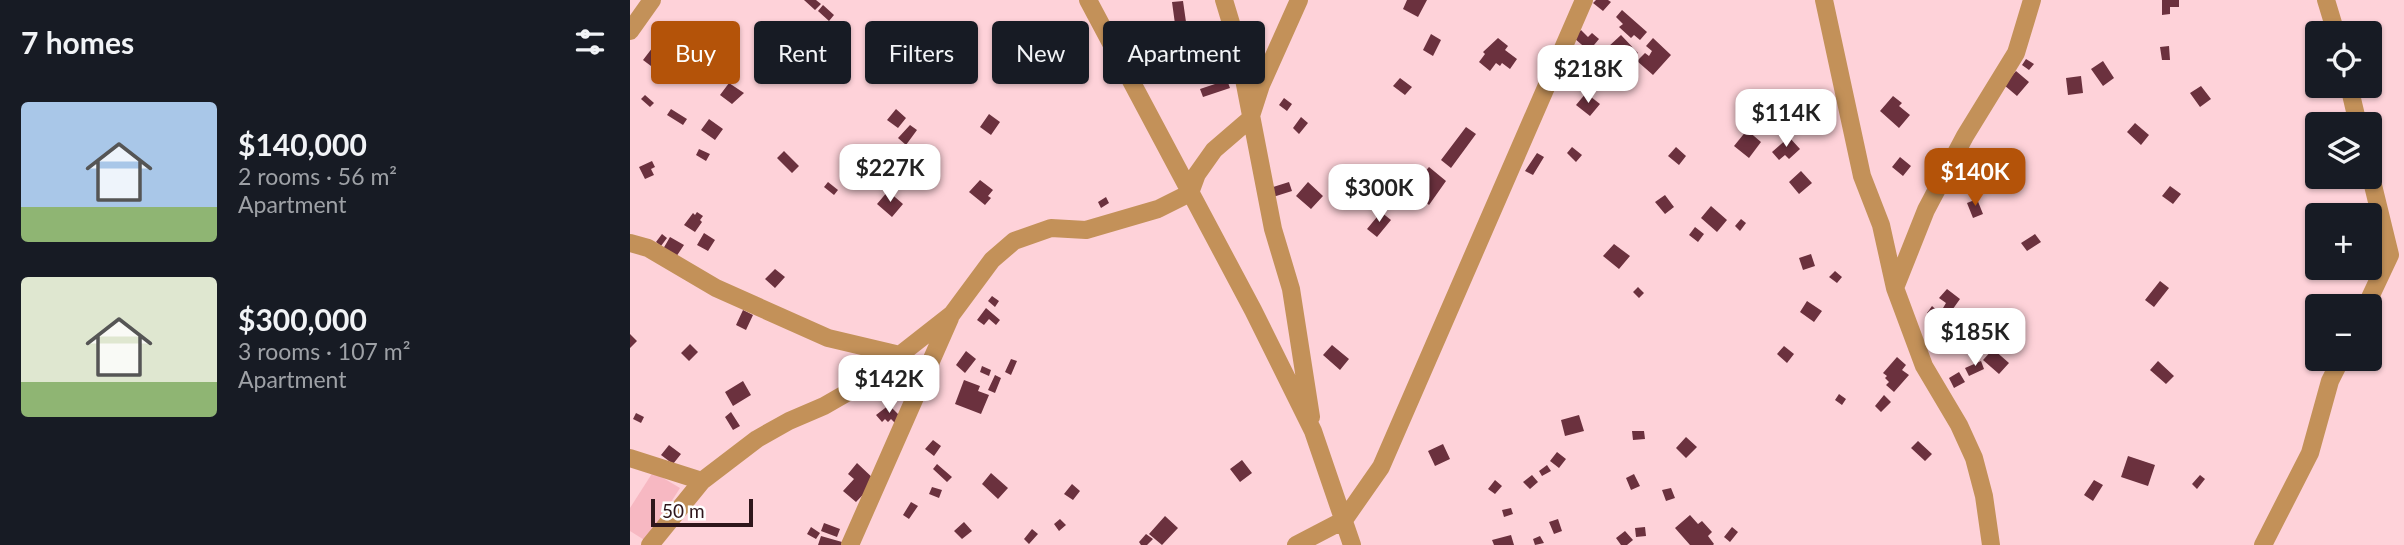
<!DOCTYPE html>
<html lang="en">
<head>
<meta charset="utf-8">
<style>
  :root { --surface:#171b24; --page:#242831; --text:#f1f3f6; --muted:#9ea1a6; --accent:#b45309 }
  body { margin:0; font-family:Lato,sans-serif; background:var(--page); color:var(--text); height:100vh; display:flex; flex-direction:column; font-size:26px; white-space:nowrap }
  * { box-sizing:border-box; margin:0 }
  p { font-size:23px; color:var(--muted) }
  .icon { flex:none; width:38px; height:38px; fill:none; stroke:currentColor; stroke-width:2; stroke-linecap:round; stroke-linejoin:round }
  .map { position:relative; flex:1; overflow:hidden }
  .panel { display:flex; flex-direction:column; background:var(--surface); width:630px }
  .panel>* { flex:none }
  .guide { position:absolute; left:21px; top:21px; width:665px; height:63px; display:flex; gap:14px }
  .controls { position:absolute; left:1675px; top:21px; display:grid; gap:14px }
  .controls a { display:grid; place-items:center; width:77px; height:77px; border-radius:7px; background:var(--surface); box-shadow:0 2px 5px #0004; font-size:35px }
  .scale { position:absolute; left:21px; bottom:18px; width:102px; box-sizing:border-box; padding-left:7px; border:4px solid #2f161b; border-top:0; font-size:19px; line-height:24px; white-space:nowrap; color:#2f161b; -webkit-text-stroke:5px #fff; paint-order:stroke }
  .price { position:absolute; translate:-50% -60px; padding:0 16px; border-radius:14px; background:#fff; color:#222; font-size:23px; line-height:46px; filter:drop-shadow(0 2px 4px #0008) }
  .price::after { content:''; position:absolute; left:50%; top:42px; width:21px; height:16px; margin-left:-10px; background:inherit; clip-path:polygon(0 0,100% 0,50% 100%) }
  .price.on { background:var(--accent); color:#fff }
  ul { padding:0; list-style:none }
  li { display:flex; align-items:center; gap:21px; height:175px; padding:0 21px }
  li span { display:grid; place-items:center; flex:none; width:196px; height:140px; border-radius:7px; color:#555 }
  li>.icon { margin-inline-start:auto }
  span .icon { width:84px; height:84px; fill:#fffc; stroke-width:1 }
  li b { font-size:30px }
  h2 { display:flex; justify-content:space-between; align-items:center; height:84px; padding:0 21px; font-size:30px }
  .pill { padding:0 24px; border-radius:7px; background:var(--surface); box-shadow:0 2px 5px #0004; font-size:24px; line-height:63px }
  .pill.on { background:var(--accent); color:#fff }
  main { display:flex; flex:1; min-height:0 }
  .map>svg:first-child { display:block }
</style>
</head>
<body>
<main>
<section class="panel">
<h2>7 homes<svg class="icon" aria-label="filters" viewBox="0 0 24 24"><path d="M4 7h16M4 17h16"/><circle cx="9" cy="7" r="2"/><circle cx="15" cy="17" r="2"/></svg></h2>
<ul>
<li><span style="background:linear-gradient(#a9c7e8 75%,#8fb573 0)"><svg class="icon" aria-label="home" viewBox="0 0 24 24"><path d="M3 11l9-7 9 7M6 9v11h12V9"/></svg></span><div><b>$140,000</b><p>2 rooms · 56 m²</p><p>Apartment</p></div></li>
<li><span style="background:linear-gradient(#dfe7d0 75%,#8fb573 0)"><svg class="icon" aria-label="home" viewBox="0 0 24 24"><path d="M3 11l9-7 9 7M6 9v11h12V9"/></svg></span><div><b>$300,000</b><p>3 rooms · 107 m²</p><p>Apartment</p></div></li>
</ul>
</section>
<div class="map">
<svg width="1774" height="545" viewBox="0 0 1774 545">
  <rect width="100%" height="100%" fill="#fed2d9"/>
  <path fill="#f7b8c2" d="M23,472l27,16 -34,53 -16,-10v-23z"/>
  <path fill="#6b313e" d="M174,0h12l5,4 -6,6z
    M777,0h20l-9,17 -15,-8z
    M966,0h12l3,2 -8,9 -10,-8z
    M1532,0h17v7h-9v7l-8,1z
    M553,1l3,21 -11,2 -3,-22z
    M193,5l11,10 -5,6 -11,-10z
    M992,10l25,22 -7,8 -6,-5 -3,3 -12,-11 4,-3 -7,-7z
    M78,21l8,4 -6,13 -12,-5 2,-7 5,2z
    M951,30l7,7 4,-4 7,6 -10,12 -15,-13z
    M564,32l1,9 -8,1 -1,-9z
    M801,34l10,6 -8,16 -10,-6z
    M991,35l17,18 -13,12 -17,-18z
    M868,38l10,8 -3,4 12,9 -7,10 -8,-6 -2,3 -4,-3 -6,8 -11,-9 6,-8 -2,-2z
    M1023,38l18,17 -18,20 -16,-14 8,-8 4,3 3,-5 -6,-5z
    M154,43l17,7 -2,6 -17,-7z
    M1539,46l1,14h-8l-2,-13z
    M23,47l5,4 -3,4 4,2 -8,9 -8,-6z
    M145,58l10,3 -5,16 -10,-3z
    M1396,59l8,5 -5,6 -7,-5z
    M1473,61l11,17 -11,8 -12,-17z
    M1386,71l13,11 -12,14 -13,-11z
    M1451,76l2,17 -15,2 -2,-17z
    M770,78l12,9 -7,8 -12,-9z
    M597,80l3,8 -27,9 -3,-8z
    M99,83l15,10 -12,11 -12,-9z
    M1571,86l10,13 -11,8 -10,-14z
    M956,93l14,11 -10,12 -14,-11z
    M15,95l9,8 -4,4 -9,-8z
    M1263,96l9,7 -3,3 11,9 -11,13 -19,-17z
    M654,98l8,6 -5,7 -8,-6z
    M41,109l16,10 -4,6 -16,-10z
    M266,109l10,9 -8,10 -11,-8z
    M359,114l11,8 -9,13 -11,-8z
    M671,117l7,6 -9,11 -6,-6z
    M79,119l14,10 -8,11 -14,-10z
    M1505,123l14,12 -8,10 -14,-13z
    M280,125l7,5 -11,15 -8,-7z
    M836,127l10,7 -25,34 -10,-8z
    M1117,130l14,12 -12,16 -15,-12z
    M1159,137l11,12 -11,10 -4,-4 -6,5 -7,-8z
    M942,147l10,8 -6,7 -9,-9z
    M1046,147l10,9 -7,9 -11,-9z
    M69,149l11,5 -4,7 -10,-6z
    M154,151l15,15 -7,7 -15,-15z
    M907,153l7,4 -11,18 -8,-4z
    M1270,157l11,9 -8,10 -11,-9z
    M22,161l3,6 -4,2 3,6 -9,4 -6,-12z
    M799,167l17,14 -17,24 -19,-16z
    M746,170l7,6 -21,23 -7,-6z
    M1171,171l11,12 -13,11 -10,-12z
    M350,180l13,10 -5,6 3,2 -6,7 -16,-13z
    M198,182l10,8 -4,5 -10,-8z
    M659,182l3,9 -19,6 -3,-9z
    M678,182l15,14 -12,13 -15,-13z
    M1540,186l11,8 -8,10 -11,-8z
    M258,191l15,13 -11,13 -15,-13z
    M1035,195l9,12 -9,7 -10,-12z
    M476,197l3,6 -8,5 -3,-6z
    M1347,199l6,15 -10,4 -6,-15z
    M1081,206l16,14 -10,12 -16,-14z
    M67,212l6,4 -3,4 2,2 -7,10 -11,-7 9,-12 2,2z
    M751,212l10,8 -14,17 -10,-8z
    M1111,219l5,4 -6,8 -5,-5z
    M1065,227l9,7 -6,8 -9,-7z
    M74,233l11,7 -7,11 -11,-6z
    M32,234l5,4 -6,8 -5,-4z
    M1405,234l6,8 -14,9 -6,-8z
    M40,237l14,8 -8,12 -13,-8z
    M984,244l16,12 -11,13 -16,-13z
    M1181,254l4,12 -12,4 -4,-12z
    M145,269l10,8 -10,11 -10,-9z
    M1205,271l7,6 -5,6 -8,-6z
    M1530,281l9,7 -15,19 -9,-7z
    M1008,287l6,6 -5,5 -6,-6z
    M1317,289l13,10 -10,14 -7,-5 3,-5 -7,-5z
    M362,296l7,5 -4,6 -7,-6z
    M1177,301l15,10 -8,11 -14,-10z
    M1302,306l11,10 -10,12 -3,-3 5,-6 -8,-6z
    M356,308l14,12 -4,5 -7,-6 -5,6 -7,-5z
    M113,310l10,5 -7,15 -10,-5z
    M1313,326l6,4 -9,10 -5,-4z
    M0,334l7,7 -7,7z
    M60,344l8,8 -9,9 -8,-8z
    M702,345l17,14 -9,11 -17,-15z
    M1154,346l10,8 -7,9 -10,-9z
    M1363,349l16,14 -10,11 -16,-14z
    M336,351l10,8 -11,14 -9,-8z
    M1267,357l9,8 -4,5 7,5 -15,17 -8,-7 3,-3 -4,-4 2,-2 -4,-3z
    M381,359l6,2 -6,14 -6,-3z
    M1351,361l3,8 -15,7 -4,-8z
    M1528,361l16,15 -8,8 -16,-14z
    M352,366l9,4 -2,6 -9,-4z
    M1329,372l6,10 -11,6 -5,-10z
    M365,375l6,3 -6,15 -7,-3z
    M334,380l16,6 -2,5 11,4 -8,19 -26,-10z
    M113,381l8,14 -18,11 -8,-14z
    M1209,394l7,5 -4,6 -7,-5z
    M1254,395l7,7 -10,10 -6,-6z
    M259,405l12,12 -6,6 -4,-4 -3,3 -3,-3 -3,3 -6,-7z
    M101,412l9,14 -7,4 -8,-13z
    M6,413l8,4 -3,6 -8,-4z
    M949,415l5,16 -19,5 -4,-16z
    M1002,431h12l1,8 -12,1z
    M1056,437l11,10 -11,11 -10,-10z
    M303,440l8,6 -7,10 -9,-7z
    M1288,441l14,13 -7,7 -14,-13z
    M813,444l7,15 -15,7 -7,-15z
    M39,445l12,9 -8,10 -12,-9z
    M927,452l9,7 -7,9 -9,-7z
    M1498,456l27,9 -7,21 -27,-9z
    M612,460l10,13 -12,9 -10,-13z
    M227,463l19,18 -20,21 -13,-11 11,-12 -6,-5z
    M307,464l15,13 -5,5 -14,-13z
    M917,465l4,6 -9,5 -3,-5z
    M361,473l17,15 -10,11 -16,-15z
    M1004,474l6,12 -9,4 -5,-12z
    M902,475l6,7 -8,7 -7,-7z
    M1570,475l5,4 -8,10 -5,-5z
    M865,480l7,6 -7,8 -7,-5z
    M1464,480l9,5 -10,16 -9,-6z
    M442,484l8,7 -7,9 -9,-6z
    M302,487l10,3 -3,8 -10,-4z
    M1041,488l4,10 -9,3 -4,-11z
    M281,502l7,4 -9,13 -6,-4z
    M881,508l2,6 -9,3 -2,-7z
    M1060,515l8,9 4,-3 10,11 -4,4 6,8 -1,1h-23l-15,-17z
    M535,516l13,12 -16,17 -13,-11z
    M430,519l6,6 -7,6 -5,-7z
    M928,519l4,12 -8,3 -5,-12z
    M334,522l8,9 -10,8 -8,-8z
    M194,523l16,6 -3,8 -16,-6z
    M181,527l9,6 -4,6 -9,-5z
    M1015,527l1,9 -10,1 -1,-9z
    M1102,527l6,5 -8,10 -6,-5z
    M402,529l6,5 -9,10 -5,-5z
    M995,531l8,9 -6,5h-6l-5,-7z
    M516,534l7,5 -6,6h-6l-2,-3z
    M881,535l3,10h-20l-2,-5z
    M191,536l21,6 -1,3h-23z
    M910,536l4,7 -9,2 -2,-6z"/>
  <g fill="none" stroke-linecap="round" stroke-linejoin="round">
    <path stroke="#c39159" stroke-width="18" d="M458,0l165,310 60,121 39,114
      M594,0l13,43 36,186 18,60 20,128
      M1194,0l38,176 19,49 14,63 29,78 35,59 15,33 10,38 7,49
      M1696,0l10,33
      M0,31l22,-31
      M1719,86l9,38
      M0,243l18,5 68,40 112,50 72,17
      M1265,288l31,-78 39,-74 51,-83 16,-53
      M1736,306l24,-51 -20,-82
      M0,458l72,23
      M20,545l52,-64 55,-42 32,-18 35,-15 40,-23 88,-69 40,-54 22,-19 37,-13 35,2 72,-21 32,-16 7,-19 17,-24 36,-31 11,-34 38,-85
      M220,545l100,-227
      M666,545l48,-25 37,-53 203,-467
      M1633,545l47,-92 20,-72 11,-22"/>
  </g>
</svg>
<div class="controls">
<a><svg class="icon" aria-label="locate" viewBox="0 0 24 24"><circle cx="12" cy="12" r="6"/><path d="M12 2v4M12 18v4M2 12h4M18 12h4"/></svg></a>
<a><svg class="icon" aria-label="layers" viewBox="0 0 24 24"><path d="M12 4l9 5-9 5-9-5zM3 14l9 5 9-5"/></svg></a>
<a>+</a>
<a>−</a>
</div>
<div class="scale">50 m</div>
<b class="price" style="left:958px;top:105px">$218K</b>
<b class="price" style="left:1156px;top:149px">$114K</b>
<b class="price" style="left:260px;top:204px">$227K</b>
<b class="price on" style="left:1345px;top:208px">$140K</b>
<b class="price" style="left:749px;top:224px">$300K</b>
<b class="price" style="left:1345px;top:368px">$185K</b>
<b class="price" style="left:259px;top:415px">$142K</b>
<div class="guide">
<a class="pill on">Buy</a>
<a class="pill">Rent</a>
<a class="pill">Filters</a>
<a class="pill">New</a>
<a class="pill">Apartment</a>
</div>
</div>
</main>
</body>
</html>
